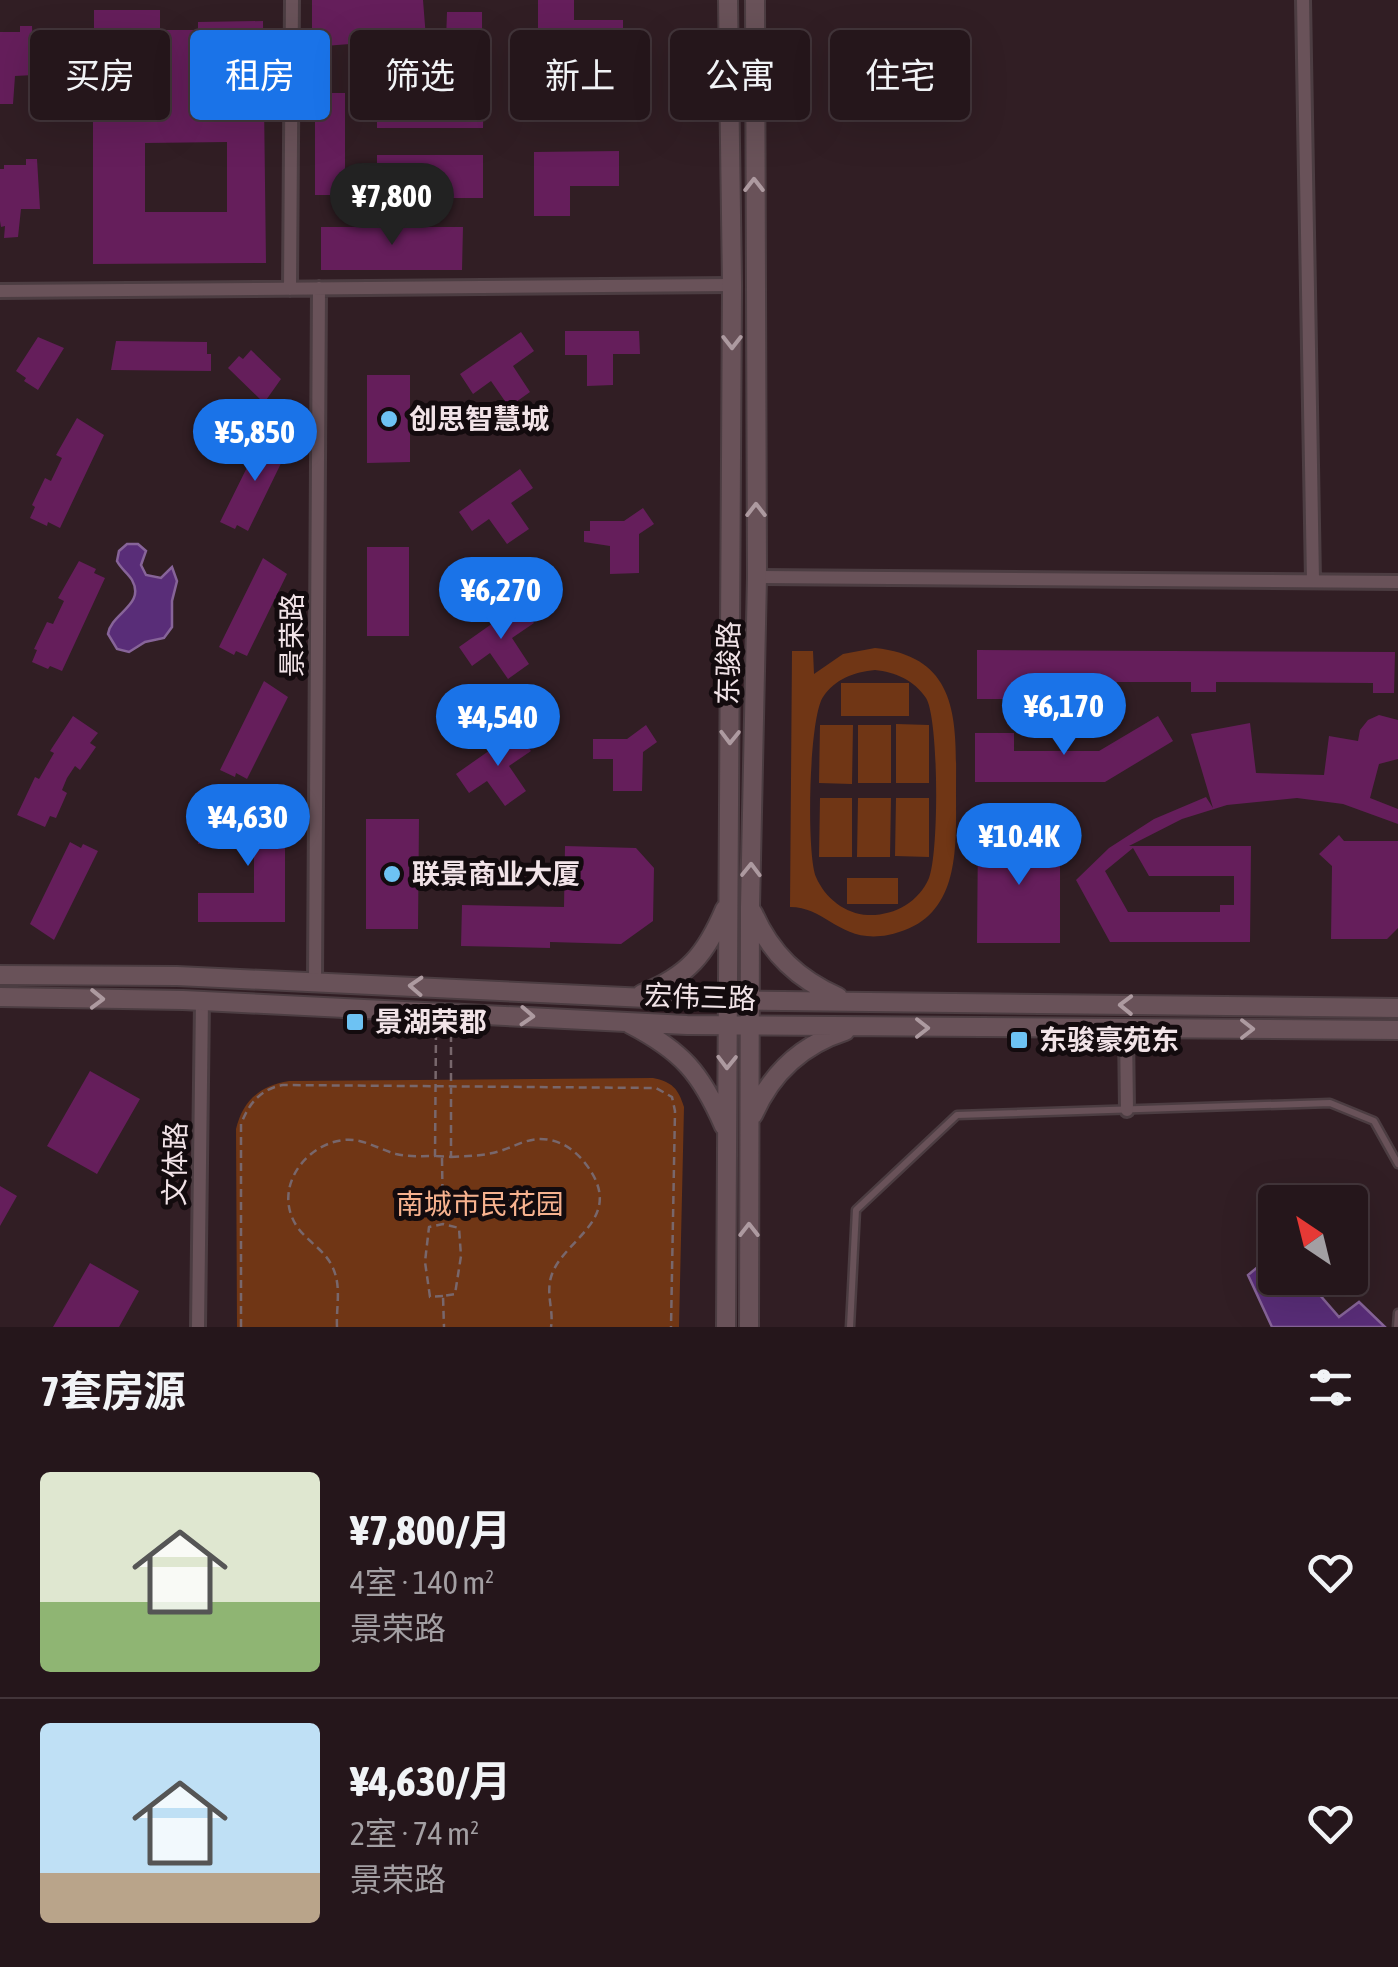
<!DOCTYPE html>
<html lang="zh">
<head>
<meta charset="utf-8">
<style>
  :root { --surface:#25161b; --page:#312328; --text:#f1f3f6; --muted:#a39fa3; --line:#42353a; --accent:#1a73e8 }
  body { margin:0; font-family:"Asap Condensed","Noto Sans SC",sans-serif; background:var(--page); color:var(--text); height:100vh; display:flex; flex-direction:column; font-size:38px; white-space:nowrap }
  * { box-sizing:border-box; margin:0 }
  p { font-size:32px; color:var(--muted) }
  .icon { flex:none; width:55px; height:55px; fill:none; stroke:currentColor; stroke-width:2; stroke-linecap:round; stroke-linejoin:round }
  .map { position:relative; height:1327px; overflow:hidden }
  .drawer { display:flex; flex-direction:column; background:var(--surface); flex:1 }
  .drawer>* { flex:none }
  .guide { position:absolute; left:30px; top:30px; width:1340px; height:90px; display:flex; gap:20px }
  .needle { width:65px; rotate:325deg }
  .fabs { position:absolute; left:1258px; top:1185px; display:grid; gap:20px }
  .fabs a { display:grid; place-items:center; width:110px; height:110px; border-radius:10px; background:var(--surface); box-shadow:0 10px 40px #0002,0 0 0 2px var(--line); font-size:50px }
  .price { position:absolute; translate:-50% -85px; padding:0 22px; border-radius:35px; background:var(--accent); color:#fff; font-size:32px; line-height:65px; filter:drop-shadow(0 2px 5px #0008) }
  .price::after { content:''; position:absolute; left:50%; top:60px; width:30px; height:22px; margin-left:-15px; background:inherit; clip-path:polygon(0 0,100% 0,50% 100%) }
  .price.selected { background:#222; color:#fff }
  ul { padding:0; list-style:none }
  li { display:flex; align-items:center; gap:30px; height:250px; padding:0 40px }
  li+li { border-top:2px solid var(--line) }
  li span { display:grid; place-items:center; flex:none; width:280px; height:200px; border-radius:10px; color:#555 }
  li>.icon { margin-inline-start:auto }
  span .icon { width:120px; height:120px; fill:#fffc; stroke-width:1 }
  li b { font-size:42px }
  h2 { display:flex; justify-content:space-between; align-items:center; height:120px; padding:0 40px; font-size:42px }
  .tag { padding:0 35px; border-radius:10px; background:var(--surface); box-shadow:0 10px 40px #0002,0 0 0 2px var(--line); font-size:35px; line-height:90px }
  .tag.selected { background:var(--accent); color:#fff }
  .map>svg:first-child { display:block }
</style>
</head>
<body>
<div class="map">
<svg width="1398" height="1327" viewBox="0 0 1398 1327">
  <rect width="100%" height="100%" fill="#311e24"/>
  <path fill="#703615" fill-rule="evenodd" d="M875,648c87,9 81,77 81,145 0,57 5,128 -68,142 -48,9 -61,-28 -98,-28l2,-256h21l1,23 29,-20zM875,670c20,2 39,10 51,28 13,21 13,155 3,180 -10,24 -35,38 -61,37 -23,-1 -43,-17 -52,-38 -10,-25 -7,-159 7,-180 12,-18 31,-25 52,-27z
    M841,683h68v33h-68z
    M896,724l33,1v58h-33z
    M820,725h33l-1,59 -33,-1z
    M858,725h33v58h-33z
    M820,798h32v59h-33z
    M858,798h33l-1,59h-33z
    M896,798h33v59l-34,-1z
    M847,878h51v26h-51z
    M653,1078c19,4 25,10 31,29l-5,220h-442l-1,-198c7,-29 24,-43 53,-48z"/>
  <path fill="#592d78" stroke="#876499" stroke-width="2.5" d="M127,544h11l8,7 -5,14 5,10 15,3 11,-11 5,14 -5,20v26l-8,11 -19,4 -16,10 -12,-3 -9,-15c3,-21 38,-29 24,-54 -4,-7 -11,-11 -15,-19l2,-10z
    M1275,1253v25h50l-6,16 20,23 20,-15 26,25h-113l-24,-52z"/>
  <path fill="#651e5b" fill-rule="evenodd" d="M312,0h111l3,38 -114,9z
    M538,0h36v20h49v35h-85z
    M94,10h66v20h38v-8l65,-1 3,242 -173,1v-172l71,-1v-31h-70zM227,142v70h-82v-69z
    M447,12h35v29h-36z
    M20,26h12l2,49 -19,1 -2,28h-13v-72h20z
    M446,83h38l-1,45h-106v-44h52l2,20 15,-1z
    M315,93h30v102h-30z
    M619,151v35h-49v30h-36v-64z
    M377,155h106v43h-106z
    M26,159h11l3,50h-19l-3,28 -14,1 1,-12 -4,1 -1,-6v-52h4v-4h22z
    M321,227h142l-1,43h-141z
    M565,331h74l1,23h-27v31l-26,1v-31h-22z
    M521,332l13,19 -21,15 17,26 -21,15 -18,-26 -18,13 -13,-20z
    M38,337l26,11 -26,42 -14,-9 2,-3 -10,-7z
    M116,341l91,1v12h4v17l-100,-1z
    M251,350l30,29 -17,24 -36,-35 11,-12 4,3z
    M367,375h43v87l-43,1z
    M77,418l27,17 -44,93 -12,-6 -1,4 -17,-8 5,-11 -3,-2 13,-27 6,3 11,-23 -6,-3z
    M264,433l24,16 -40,82 -11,-6 -2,4 -15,-7z
    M520,469l13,19 -22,15 18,26 -22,15 -18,-25 -17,12 -13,-19z
    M643,508l11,16 -15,10v39l-29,1v-28l-26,-4v-11h6v-10h34z
    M367,547h42v89h-42z
    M263,558l24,16 -40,82 -11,-5 -2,4 -15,-8z
    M79,561l17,8 -2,4 11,5 -43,93 -12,-5 -2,3 -16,-7 5,-12 -3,-1 13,-27 6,2 11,-23 -6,-3z
    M520,604l14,19 -22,15 17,26 -21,15 -18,-26 -18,13 -13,-19z
    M977,650l418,2 -1,41h-21v-10l-157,-1v10h-25v-10h-175v17h-39z
    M264,681l24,16 -41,82 -11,-6 -1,4 -15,-7z
    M1379,715l19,5v39l-19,5 -9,34 28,11v15l-55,-20 -46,-6 -70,7 -45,14 -53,27h122l-1,96h-140l-34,-62 33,-32 45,-29 52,-22 7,11 -22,-74 59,-11 6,50 68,2 5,-39 29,5 2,-11 8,-10zM1133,848l16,28h85v29h-14v7h-92l-23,-41z
    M73,716l25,17 -8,10 6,4 -16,23 -5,-4 -8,12 -5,12 5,3 -11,25 -6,-2 -5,11 -28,-12 18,-38 4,2 15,-26 -4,-2z
    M1158,716l15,25 -68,41h-130v-49h39v18h85z
    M646,725l11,17 -14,10 -1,39h-29v-32h-20v-20h34z
    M517,731l14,20 -22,15 17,25 -21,15 -18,-25 -18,12 -13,-19z
    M285,815v107h-87v-29h56v-49h-56v-28z
    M366,819h53l-1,110h-52z
    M978,832h82v111h-83z
    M1339,835l5,6h54v87l-11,11h-56l1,-73 -13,-12z
    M70,842l11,6 2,-4 15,7 -44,89 -24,-16z
    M565,846l71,2 18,20 -1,53 -32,23 -71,-2v6l-89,-2 1,-41 102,2z
    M90,1071l50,28 -43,75 -50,-28z
    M0,1186l17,10 -17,30z
    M90,1263l49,28 -20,36h-66z"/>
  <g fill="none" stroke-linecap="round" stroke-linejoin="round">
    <defs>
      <path id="lane" d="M850,1327l6,-117 101,-95 373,-12 44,18 24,43
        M1397,1327l1,-14"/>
      <path id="street" d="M1303,0l10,581
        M290,289l2,-289
        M0,291l732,-6
        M757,577l641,5
        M315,982l4,-694
        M1126,1029l1,81
        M198,1327l4,-326"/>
      <path id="secondary" d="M753,913c18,41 45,66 85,84
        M0,975l177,1 512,24 709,8
        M642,994c46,-18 64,-40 83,-85
        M0,997l183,3 504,25 711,5
        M630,1024c52,27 71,49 94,102
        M753,1115c18,-41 48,-70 92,-84
        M726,1327l6,-1042 -4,-285
        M749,1327l1,-420 7,-330 -2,-577"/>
    </defs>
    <use href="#lane" stroke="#4c3d42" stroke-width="11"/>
    <use href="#street" stroke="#4c3d42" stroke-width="18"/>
    <use href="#secondary" stroke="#4c3d42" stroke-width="22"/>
    <path stroke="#78676c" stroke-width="2.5" stroke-dasharray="8 5" stroke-linecap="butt" d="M436,1156l15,1v-127
      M451,1157c18,-1 35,-1 52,-7 12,-4 24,-11 37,-11 19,0 34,10 45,24 43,55 -20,75 -33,111 -7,19 2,36 -1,53
      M442,1158l1,66
      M443,1296l-13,1 -5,-35 4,-35 14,-3 16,4 2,28 -6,38 -12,2 1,31
      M241,1327v-203c8,-21 20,-35 42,-39l373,3 16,9 3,14 -4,216
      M337,1327c-1,-21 5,-41 -5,-61 -8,-17 -26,-25 -36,-41 -23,-37 9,-81 48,-85 19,-2 34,9 52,14 12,3 26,2 39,2l1,-127"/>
    <use href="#lane" stroke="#695259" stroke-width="6"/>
    <use href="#street" stroke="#695259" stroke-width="12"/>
    <use href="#secondary" stroke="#695259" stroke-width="18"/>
  </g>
  <defs><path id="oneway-chevron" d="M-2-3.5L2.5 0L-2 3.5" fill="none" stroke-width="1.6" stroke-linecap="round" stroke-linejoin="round" transform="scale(2.5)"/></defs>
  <g stroke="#ad9aa0">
    <use href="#oneway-chevron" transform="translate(754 185) rotate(-90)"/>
    <use href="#oneway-chevron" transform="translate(732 342) rotate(90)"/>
    <use href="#oneway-chevron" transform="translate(756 510) rotate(-90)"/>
    <use href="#oneway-chevron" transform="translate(730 737) rotate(91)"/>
    <use href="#oneway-chevron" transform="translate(751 870) rotate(-89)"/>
    <use href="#oneway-chevron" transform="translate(416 986) rotate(-177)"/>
    <use href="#oneway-chevron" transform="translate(97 999) rotate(1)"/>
    <use href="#oneway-chevron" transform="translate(1126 1005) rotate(-179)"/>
    <use href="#oneway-chevron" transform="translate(527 1016) rotate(3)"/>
    <use href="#oneway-chevron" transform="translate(922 1028)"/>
    <use href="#oneway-chevron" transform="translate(1247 1029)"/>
    <use href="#oneway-chevron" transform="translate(727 1062) rotate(91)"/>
    <use href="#oneway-chevron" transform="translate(749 1230) rotate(-90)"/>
  </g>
  <g fill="#6dc2f3" stroke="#130b0e" stroke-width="4">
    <circle cx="389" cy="419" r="10"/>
    <circle cx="392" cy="874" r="10"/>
    <rect x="345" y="1012" width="20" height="20" rx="5"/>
    <rect x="1009" y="1030" width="20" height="20" rx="5"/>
  </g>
  <g text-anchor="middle" stroke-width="10" stroke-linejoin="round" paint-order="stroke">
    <g font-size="28" font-weight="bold" fill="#f1e3e7" stroke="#130b0e" text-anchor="start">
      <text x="409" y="429">创思智慧城</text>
      <text x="412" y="884">联景商业大厦</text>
      <text x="375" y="1032">景湖荣郡</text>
      <text x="1039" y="1050">东骏豪苑东</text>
    </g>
    <g font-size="28" fill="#f1e3e7" stroke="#130b0e">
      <text transform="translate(292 635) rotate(-90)" y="10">景荣路</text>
      <text transform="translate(728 663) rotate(-89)" y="10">东骏路</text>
      <text transform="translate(700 997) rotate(2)" y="10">宏伟三路</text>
      <text transform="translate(175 1164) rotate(-89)" y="10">文体路</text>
    </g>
    <g font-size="28" fill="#f7b28f" stroke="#130b0e">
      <text x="480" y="1214">南城市民花园</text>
    </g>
  </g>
</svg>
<div class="fabs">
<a><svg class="needle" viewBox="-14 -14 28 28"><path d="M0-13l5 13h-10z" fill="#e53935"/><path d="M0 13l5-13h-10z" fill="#a39fa3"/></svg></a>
</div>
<b class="price selected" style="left:392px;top:248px">¥7,800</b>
<b class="price" style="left:255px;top:484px">¥5,850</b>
<b class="price" style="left:501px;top:642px">¥6,270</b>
<b class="price" style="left:1064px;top:758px">¥6,170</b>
<b class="price" style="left:498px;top:769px">¥4,540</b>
<b class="price" style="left:248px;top:869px">¥4,630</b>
<b class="price" style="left:1019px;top:888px">¥10.4K</b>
<div class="guide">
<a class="tag">买房</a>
<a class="tag selected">租房</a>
<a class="tag">筛选</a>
<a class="tag">新上</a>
<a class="tag">公寓</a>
<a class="tag">住宅</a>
</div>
</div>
<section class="drawer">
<h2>7套房源<svg class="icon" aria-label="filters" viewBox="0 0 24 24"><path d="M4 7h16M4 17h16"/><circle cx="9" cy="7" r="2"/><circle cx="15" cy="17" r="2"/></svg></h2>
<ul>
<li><span style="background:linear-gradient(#dfe7d0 65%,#8fb573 0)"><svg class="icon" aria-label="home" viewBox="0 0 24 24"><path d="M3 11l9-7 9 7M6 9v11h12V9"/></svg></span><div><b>¥7,800/月</b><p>4室 · 140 m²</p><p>景荣路</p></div><svg class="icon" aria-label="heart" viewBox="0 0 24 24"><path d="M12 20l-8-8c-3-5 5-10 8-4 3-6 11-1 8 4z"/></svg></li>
<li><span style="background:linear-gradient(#bfe0f5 75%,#b9a48a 0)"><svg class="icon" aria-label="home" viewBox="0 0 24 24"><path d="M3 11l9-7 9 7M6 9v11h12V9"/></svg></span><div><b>¥4,630/月</b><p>2室 · 74 m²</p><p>景荣路</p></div><svg class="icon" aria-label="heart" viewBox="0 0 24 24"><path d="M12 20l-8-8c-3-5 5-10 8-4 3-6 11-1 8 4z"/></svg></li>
</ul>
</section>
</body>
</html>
